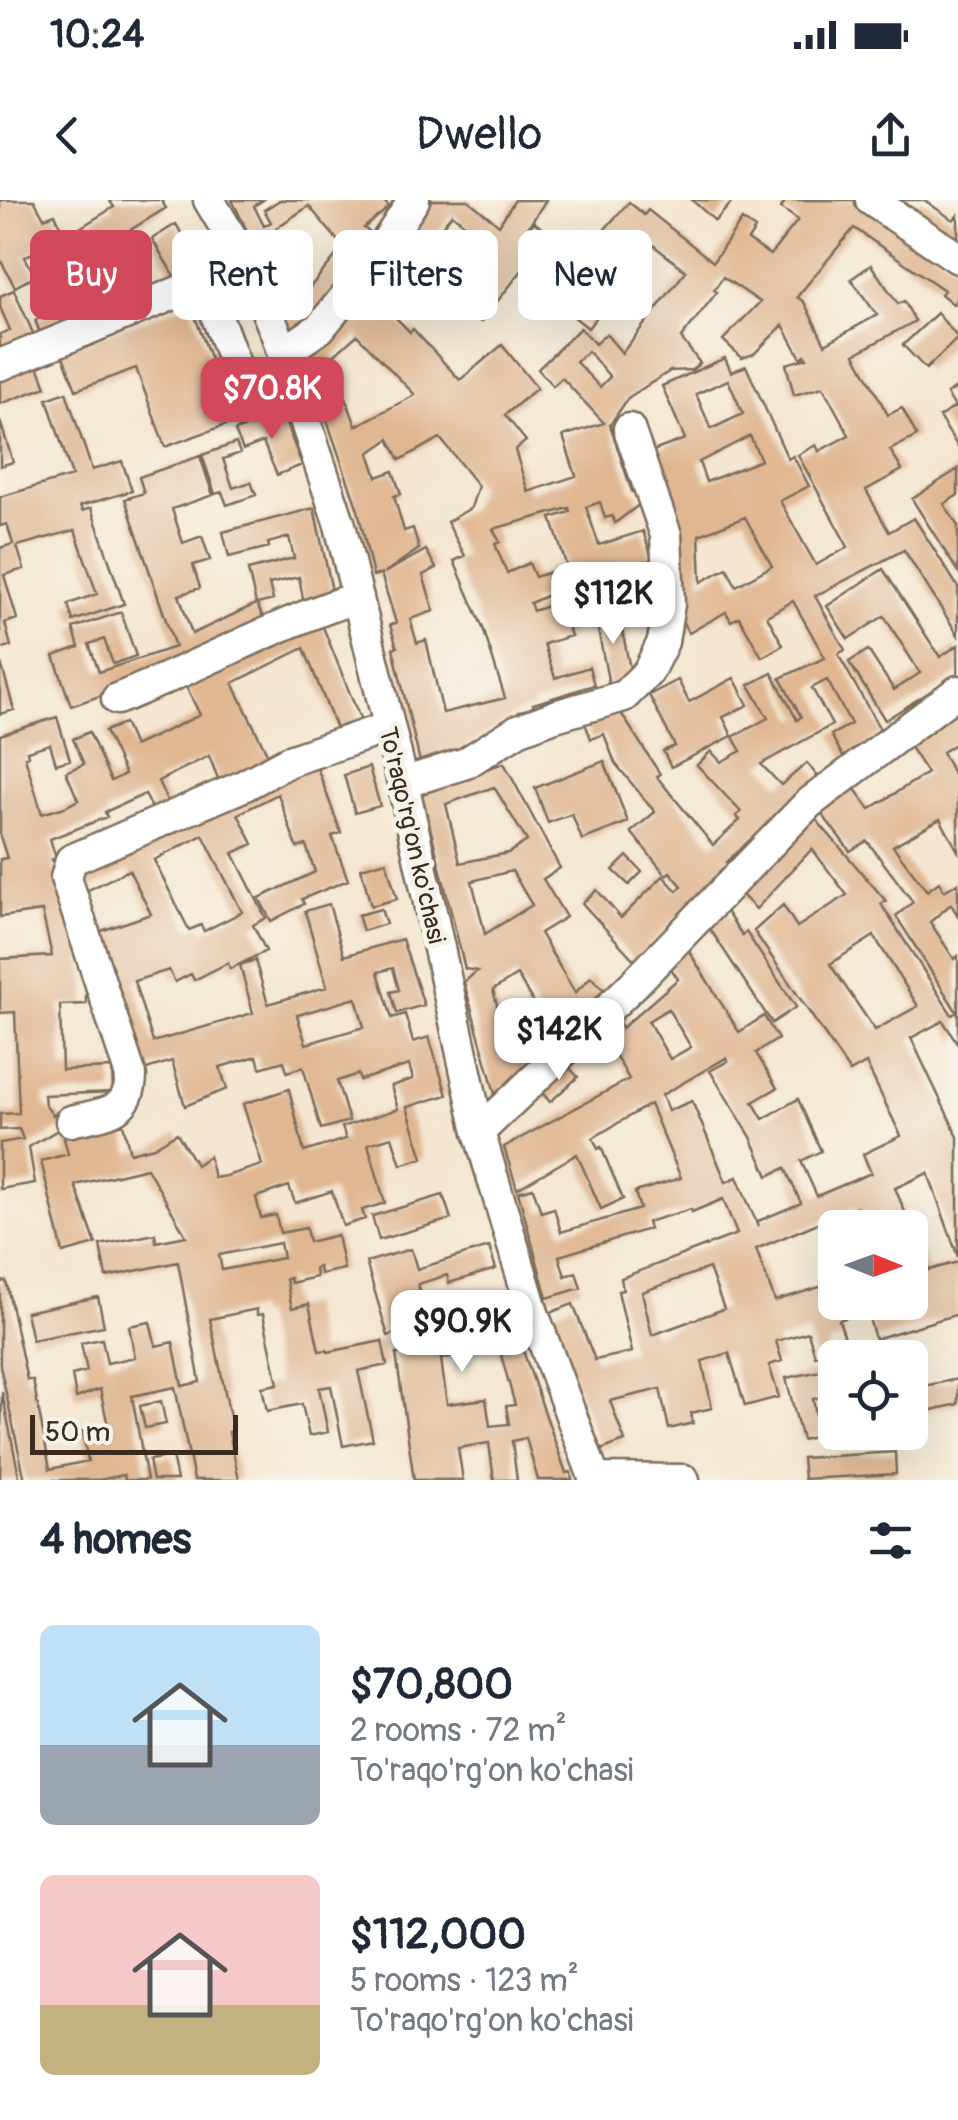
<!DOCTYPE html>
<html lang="en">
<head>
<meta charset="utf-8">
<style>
  :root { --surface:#fff; --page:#f2f2f3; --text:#1f2937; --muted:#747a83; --accent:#d1495b }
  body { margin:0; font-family:Pangolin,sans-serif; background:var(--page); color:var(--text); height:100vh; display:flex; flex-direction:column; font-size:38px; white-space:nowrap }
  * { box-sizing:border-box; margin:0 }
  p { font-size:32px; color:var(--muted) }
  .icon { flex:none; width:55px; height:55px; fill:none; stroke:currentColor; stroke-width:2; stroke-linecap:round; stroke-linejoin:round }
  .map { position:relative; height:1280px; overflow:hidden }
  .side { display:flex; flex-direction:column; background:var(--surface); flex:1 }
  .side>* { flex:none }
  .banner { position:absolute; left:30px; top:30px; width:900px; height:90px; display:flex; gap:20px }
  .needle { width:65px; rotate:91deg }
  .tools { position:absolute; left:818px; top:1010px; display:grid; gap:20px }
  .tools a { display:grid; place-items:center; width:110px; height:110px; border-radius:15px; background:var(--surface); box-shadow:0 10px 40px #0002; font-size:50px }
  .scale { position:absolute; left:30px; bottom:25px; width:208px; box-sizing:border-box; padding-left:10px; border:5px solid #3b2a1e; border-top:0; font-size:28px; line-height:35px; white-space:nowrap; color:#3b2a1e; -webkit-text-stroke:8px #f7f3e8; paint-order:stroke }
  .price { position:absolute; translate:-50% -85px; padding:0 22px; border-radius:20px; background:#fff; color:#222; font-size:32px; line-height:65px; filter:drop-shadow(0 2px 5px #0008) }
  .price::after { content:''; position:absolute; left:50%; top:60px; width:30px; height:22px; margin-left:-15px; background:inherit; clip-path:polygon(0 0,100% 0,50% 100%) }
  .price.current { background:var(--accent); color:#fff }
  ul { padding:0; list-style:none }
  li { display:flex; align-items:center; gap:30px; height:250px; padding:0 40px }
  li span { display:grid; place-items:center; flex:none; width:280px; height:200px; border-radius:15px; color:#555 }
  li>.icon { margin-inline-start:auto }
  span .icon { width:120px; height:120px; fill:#fffc; stroke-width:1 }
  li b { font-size:42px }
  h2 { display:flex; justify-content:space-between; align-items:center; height:120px; padding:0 40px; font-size:42px }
  .pill { padding:0 35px; border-radius:15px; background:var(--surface); box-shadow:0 10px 40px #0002; font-size:35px; line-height:90px }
  .pill.current { background:var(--accent); color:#fff }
  .status { display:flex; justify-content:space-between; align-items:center; height:70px; padding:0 50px; background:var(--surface); direction:ltr }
  .status svg { height:28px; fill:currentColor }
  header { display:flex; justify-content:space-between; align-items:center; height:130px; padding:0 40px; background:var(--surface); font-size:45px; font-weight:600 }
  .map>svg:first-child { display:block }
</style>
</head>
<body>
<div class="status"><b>10:24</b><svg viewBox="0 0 49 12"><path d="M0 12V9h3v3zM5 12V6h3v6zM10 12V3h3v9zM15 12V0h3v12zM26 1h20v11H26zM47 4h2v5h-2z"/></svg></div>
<header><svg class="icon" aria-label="back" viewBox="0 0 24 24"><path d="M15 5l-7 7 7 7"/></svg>Dwello<svg class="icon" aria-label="share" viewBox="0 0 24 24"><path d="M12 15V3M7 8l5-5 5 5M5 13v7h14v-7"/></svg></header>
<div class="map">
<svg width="958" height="1280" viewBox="0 0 958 1280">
  <rect width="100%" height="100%" fill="#f7f3e8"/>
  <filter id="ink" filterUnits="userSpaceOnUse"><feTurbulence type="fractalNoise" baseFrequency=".01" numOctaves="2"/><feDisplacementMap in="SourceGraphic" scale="20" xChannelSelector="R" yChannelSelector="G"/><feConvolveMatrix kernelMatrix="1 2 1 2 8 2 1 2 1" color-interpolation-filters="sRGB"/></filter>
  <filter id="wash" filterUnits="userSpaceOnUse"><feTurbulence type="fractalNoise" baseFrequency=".0048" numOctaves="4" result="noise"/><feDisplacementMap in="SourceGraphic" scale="40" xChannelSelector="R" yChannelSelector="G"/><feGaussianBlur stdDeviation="2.25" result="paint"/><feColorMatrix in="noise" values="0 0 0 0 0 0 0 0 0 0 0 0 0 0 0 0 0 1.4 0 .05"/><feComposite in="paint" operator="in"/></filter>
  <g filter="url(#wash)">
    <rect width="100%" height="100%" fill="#f4e6d0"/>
    <g id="blocks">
      <path fill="#e0b793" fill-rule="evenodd" d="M0,0h34l10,18 11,-4 10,23 49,-30 -5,-7h52l5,8 -62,38 -2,-3 -8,5 26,62 -77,31 -8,-21 35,-15 -25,-59 -20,11 10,19 -20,11 -15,-28z
        M232,0h31l-9,6 10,20 7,-4 -7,-12 16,-10h103l6,7 -25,21 14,11 -67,84 -20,11 -17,-48zM309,6l34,41 -36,44 -31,-63z
        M432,0h36l31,25 16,-25h31l-22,34 10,-12 45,36 50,-56 15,13 4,-5 65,52 29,-42 13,9 -7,11 22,15 28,-35 -17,-12 5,-8h73l99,68v30l-5,6 -12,-10 3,-4 -90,-62 -57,69 7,5 21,42 52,-29 -26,-36 20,-14 27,39 6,-3 11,20 -60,33 33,61 14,-7 15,28 -27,14 12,20 -36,20 23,42 25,-14 44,69v48l-54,-85 -89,46 30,54 -7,4 44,79 -37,27 -14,-25 20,-11 -24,-44 -15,8 20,37 -71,39 20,21 26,-22 11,14 -92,85 3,2 -17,16 3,4 -22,16 -58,61 -53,-58 15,-13 24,28 42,-42 14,15 5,-5 -12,-14 -4,3 -35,-43 24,-20 -40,-49 -11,-29 -13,5 -8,-21 33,-13 44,69 -3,3 56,68 27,-25 -4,-4 5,-4 -44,-47 14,-14 10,11 20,-11 -8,-14 35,-19 -19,-33 23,-12 25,47 4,-3 -21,-39 45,-20 -32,-57 -26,15 16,29 -21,12 -23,-40 -8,4 -5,-9 -37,21 -8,-14 -26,-140 7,-3 -9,-25 32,-12 -23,-53 63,-28 6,14 15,-6 42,93 5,-3 16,30 -29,15 36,64 32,-18 -50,-92 18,-10 3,6 30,-16 -26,-48 -29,8 -8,-31 21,-6 -2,-3 -4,3 -18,-33 -29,29 -12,4 -19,-18 37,-38 -37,-25 -9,13 3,2 -36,46 19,25 -8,7 -22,1 -42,27 -18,27 22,67 3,-1 5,13 -25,19 -3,-7 -7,2 -5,-16 -14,5 13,38 44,-14 22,66 -16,5 -8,-27 -26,9 6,19 -26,8 -10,-32 -55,24 3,8 27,-9 11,34 -27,8 11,34 34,-11 5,18 -61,19 1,4 -14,3 -65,43 -35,8 -27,-114 4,-1 -7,-22 6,-2 -15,-49 -8,2 -15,-66 -56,-162 48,-43zM452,14l34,27 -27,34 -38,-22zM653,45l33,26 -64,82 -16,-19 -11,10 -15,-16 -42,41 15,17 9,-8 42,45 -41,13 13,40 -48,16 -13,-42 11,-9 -21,-26 32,-27 -35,-43 -42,35 -47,-51 -3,3 -29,-29 23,-28 77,47 42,-53 49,38 -4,5 20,16zM357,135l58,60 -59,31 -25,-68zM588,151l22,26 -10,10 -24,-25zM728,180l15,34 -32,15 -15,-35zM750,236l11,24 -55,22 -7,-20zM440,238l38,48 -7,22 -24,14 18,34 -11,5 29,67 22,70 -62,15 -17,-73 -9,3 -7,-24 24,-8 -11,-36 13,-7 -10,-18 -42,23 35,-24 -6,-21 -9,3 -10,-35 7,-2 -8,-23 -16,6 -8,-24 20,-14 11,21zM569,308l1,4 -19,6 16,49 -32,10 -6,-14 -22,10 -12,-29 5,-2 -7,-13zM745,317l27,49 -36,20 -9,-18 -26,14 -2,-47z
        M692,0h42l-19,21z
        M885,0h39l29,20 5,-5v38z
        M176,24l25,43 -24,14 -25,-42z
        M14,90l22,50 -36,15v-21l10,-4 -10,-23v-11z
        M190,103l44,119 -69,25 -29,-79 -60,22 -15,-39z
        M937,113l21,25 -32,31 -23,-24z
        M37,163l9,24 -46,17v-27z
        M958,187v60l-19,-30 16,-10 -8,-13z
        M66,192l26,78 30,-9 10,30 -52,15 2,5 9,-3 33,96 -51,17 -5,-17 29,-10 -22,-64 -58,16 7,23 -20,6 13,44 -12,4 6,23 -11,3v-101l13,-4 -6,-20 -7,2v-29l72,-21 -25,-77z
        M282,213l20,52 -25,10 -14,-33 -20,8 -8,-19z
        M0,221l13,41 -13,4z
        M236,243l4,10 -17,6 10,29 18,-6 5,13 -29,10 -5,-13 -7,2 -13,-39z
        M200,256l13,39 -41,14 11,34 19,-7 8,24 -17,5 7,23 -21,7 13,39 64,-30 -8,-34 46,-12 -5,-21 -21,6 1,4 -40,10 -6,-25 91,-24 20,92 -29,9 -6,-32 -30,7 4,16 -16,4 11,25 -67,32 -130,45 -17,-50 25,-9 -6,-19 48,-16 15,44 -23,8 -9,-25 -15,5 10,28 76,-25 -50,-148 19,-6 -5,-16z
        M958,269v26l-14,9 14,22v46l-46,-73z
        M883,369l57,88 18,-12v29l-73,46 -36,-58 19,-12 26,40 26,-17 -36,-57 -36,23 -21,-33z
        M618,409l14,70 -23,6 -14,-71z
        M317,412l44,109 -24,10 -33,-83 -71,35 38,79 -50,24 -12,-30 -51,25 12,26 -16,6 -9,-19 -40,18 2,5 -57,22 6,19 -4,1 27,88 7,37v20l-26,1 2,65 50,-2 1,24 -69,3 1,10 8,10 4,-3 9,13 -37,22 6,36 -35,6v-46l23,-4 -4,-10 -19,1v-16l19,-1 -4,-101 -15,1v-54l52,-3 -10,-45 -42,6v-58l7,-1 -7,-22v-101l57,-18 13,43 -14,4 -6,-20 -23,7 1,5 -3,1 17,57 23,-7 13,-7 -12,-28 18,-8 -11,-25 16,-7 22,49 14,-7 -20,-43 19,-8 10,23 66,-31 -18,-37z
        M1,463l13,47 -14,4v-50z
        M734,478l14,27 -25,12 9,19 -61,31 -8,-16 12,-5 -26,-51 29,-15 11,22z
        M958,505v37l-16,10 16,31v68l-18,-32 -47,27 34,45 12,-9 5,9 14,-8v33l-7,-12 -21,18 24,37 4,-3v88l-15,-23 -32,17 47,99v120l-30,-84 -33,15 34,82 29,-8v52l-83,25 -8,-28 -28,9 6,18 -17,6 2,7 -15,5 -7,-24 -32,9 6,20 -13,4 10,32 -34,9 -16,-53 -27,8 10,47 -21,5 2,10 -24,6 -9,-40 -50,12 15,40 -24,9 -52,-137 24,-9 22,56 37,-8 -14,-61 5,-1 -2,-12 116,-44 -14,-35 -31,13 -1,-3 -44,13 2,7 -90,27 6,20 11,-4 5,16 -34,10 -29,-106 15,-4 8,24 13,-4 7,24 79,-23 -5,-17 46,-14 -31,-74 -57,34 5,11 3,-2 22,52 -22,10 -24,-55 -60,35 -13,-42 125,-68 -28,-49 17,-10 4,8 56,-49 -10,-15 19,-16 52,84 25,-16 14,23 -22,14 21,35 -24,14 10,17 35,-20 23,52 -20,10 16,35 54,-23 -8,-19 38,-18 -35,-73 -16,9 -96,-141 29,-26 14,22 50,-32 -35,-46 -56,60 -17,-17 74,-76 73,85 -5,3 71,111 5,-3 -61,-96 17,-14 -46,-61 -17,10 -32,-42 33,-25 19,25 57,-36 -21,-32zM874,736l44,70 -43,24 -45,-66zM668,809l23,38 -21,12 -22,-38zM726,858l2,3 -18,10 41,66 17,39 17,-8 16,35 -43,18v5l-21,-49 -11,5 -34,-81 -24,10 -6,-16zM856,1007l8,21h46v74h-75l-6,-18 -54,17 -19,-52zM709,1068l15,41 -72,26 -10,-43z
        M314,559l27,74 -9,3 16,44 -46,19 2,5 -33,17 -12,-23 56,-26 -9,-27 -9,3 -19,-54 -40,20 15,30 -20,9 33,65 -13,7 13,26 -36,18 -2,-6 -34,17 -3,-6 -16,8 -6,-12 -35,11 19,61 100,-29 -13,-48 15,-5 13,44 59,-17 -22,-76 24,-7 15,52 58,-17 22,66 -27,8 -6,-21 8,-2 -6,-22 -15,4 14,46 13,-4 8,28 16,-5 18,58 -40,12 16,51 -22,7 -9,-28 -24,7 17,59 -23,7 3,9 -22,7 -11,-35 -37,12 -6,-17 -33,11 5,21 15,-3 4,18 26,-5 3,14 28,-7 7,34 -24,5 -1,-7 -4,1 1,9 -25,6 -1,-5 -4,1 6,29 17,-4 10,47 8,-1 1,2 54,-11 5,24 -29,6 15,69 -30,6 -12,-60 -12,2 9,44 -19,4 -7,-32 -35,7 -5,-24 16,-3 -15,-70 -6,1v-6l-47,10 23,112 -4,1 10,48h-45l-19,-93 -43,9 15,84h-22l-1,-5 -25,5h-74l-25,-114v-84l6,-1 21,99h6l17,89 38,-8 -6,-30 26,-5 -8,-37 -24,9 -4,-23 15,-4 -6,-28 21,-4 5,24 28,-6 -6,-31 21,-4 6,24 17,-4 9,44 18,-4 -22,-120 -72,15 -6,-32 55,-11 1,8 30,-6 -39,-68 -72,17 21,59 -33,9 -22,-92 27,-7 -4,-16 59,-14 7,29 24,-6 23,-14 19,32 13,-9 5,22 12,-2 36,-11 -19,-61 46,-15 15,63 42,-13 -4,-12 56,-18 -7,-23 22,-7 -4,-14 -49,15 -2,-6 -21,7 12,40 -28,8 -18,-62 -16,5 -3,-11 -24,7 -3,-12 -37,11 7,22 -42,17 -13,-45 -35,11 -45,-138 59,-20 -22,-44 -47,23 -10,-21zM203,635l39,77 -38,19 -3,-6 -12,5 -35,-70zM356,798l8,29 -58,17 -9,-29zM280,1043l3,15 -61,12 -3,-15z
        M604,561l24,61 -46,18 -10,-26 -24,9 -13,-35z
        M504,563l56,105 -17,11 23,38 -26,16 35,60 16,-16 13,13 -108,107 -32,-115 13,-11 -12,-2 -44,-179zM494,587l33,54 -19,12 -48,10 -14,-59zM512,671l20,34 -47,29 -13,-53zM517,775l26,44 -33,33 -17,-62z
        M369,567l11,39 -25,7 -11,-38z
        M627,656l15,16 -13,13 -16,-15z
        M386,661l11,38 -26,7 -10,-38z
        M381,709l5,15 -23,7 -5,-16z
        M725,710l17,25 4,-3 50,75 -24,16 -62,-94z
        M567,865l11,12 -28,25 -10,-12z
        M443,995l8,24 -72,21 -7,-24z
        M489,1047l7,22 -47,14 -2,-8 -29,9 12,41 76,-23 60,171 5,-1 1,8h-34l-12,-42 -14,3 5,39h-23l-5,-37 -31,5 5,32h-49l-18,-126 18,-3 -7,-21 -19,6 -22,-74 45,-13 6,20zM498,1144l17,61 -9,1 3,18 -19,2 -4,-27 -39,5 -6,-45z
        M98,1097l6,29 -72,14 -6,-28z
        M835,1168v26l-22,5 3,16 19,-2v18l-33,9 -16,-62z
        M958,1179v25l-39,9 -5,-25z
        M2,1192l17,84 -3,4h-16z
        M161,1201l5,23 -21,4 -5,-22z
        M895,1252l1,22 -92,5 -2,-21z
        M172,1256l5,24h-24l-4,-20z"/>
    </g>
  </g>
  <g filter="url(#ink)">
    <use href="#blocks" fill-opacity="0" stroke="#7c6c5c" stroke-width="2.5"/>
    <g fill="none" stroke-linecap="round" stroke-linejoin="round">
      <defs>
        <path id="minor" d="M209,0l38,64 29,69 64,192 63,258 76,349 54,181 62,167
          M871,0l87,58
          M204,82l45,120
          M283,153l37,-25 51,-63 43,-65
          M0,165l247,-101
          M117,499c81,-32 158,-75 241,-102
          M403,583l63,-20 52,-33 37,-14 69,-20 24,-24 15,-30 6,-38 -3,-69 -37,-106
          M71,921c31,-8 59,-6 60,-45l-65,-198 5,-18 172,-74 46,-25 100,-34
          M479,932l155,-148 174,-180 150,-113
          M594,1279l90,1"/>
      </defs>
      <use href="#minor" stroke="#7c6c5c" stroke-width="35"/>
      <use href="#minor" stroke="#fff" stroke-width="30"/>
    </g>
  </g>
  <g text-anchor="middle" stroke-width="10" stroke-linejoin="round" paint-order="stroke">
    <g font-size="25" fill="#3b2a1e" stroke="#f7f3e8">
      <text transform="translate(413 635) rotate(77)" y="9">To'raqo'rg'on ko'chasi</text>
    </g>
  </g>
</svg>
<div class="tools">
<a><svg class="needle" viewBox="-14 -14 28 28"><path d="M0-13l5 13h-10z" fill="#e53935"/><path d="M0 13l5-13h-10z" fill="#747a83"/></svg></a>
<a><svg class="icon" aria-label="locate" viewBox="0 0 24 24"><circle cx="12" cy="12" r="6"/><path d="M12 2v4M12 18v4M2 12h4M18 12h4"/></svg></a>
</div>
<div class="scale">50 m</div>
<b class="price current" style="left:272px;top:242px">$70.8K</b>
<b class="price" style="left:613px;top:447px">$112K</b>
<b class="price" style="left:559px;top:883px">$142K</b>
<b class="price" style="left:462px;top:1175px">$90.9K</b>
<div class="banner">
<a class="pill current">Buy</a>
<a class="pill">Rent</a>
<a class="pill">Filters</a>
<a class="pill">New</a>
</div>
</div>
<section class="side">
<h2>4 homes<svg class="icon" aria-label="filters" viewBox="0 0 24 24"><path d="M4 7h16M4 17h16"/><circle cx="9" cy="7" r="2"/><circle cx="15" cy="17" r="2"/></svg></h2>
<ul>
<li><span style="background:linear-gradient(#bfe0f5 60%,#9aa5b1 0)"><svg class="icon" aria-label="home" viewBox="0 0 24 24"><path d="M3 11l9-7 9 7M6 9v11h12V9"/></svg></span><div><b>$70,800</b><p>2 rooms · 72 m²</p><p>To'raqo'rg'on ko'chasi</p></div></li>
<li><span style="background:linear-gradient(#f6c9c9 65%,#c2b280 0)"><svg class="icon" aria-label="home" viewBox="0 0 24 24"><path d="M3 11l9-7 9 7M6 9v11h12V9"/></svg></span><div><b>$112,000</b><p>5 rooms · 123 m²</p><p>To'raqo'rg'on ko'chasi</p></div></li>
</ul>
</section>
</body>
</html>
